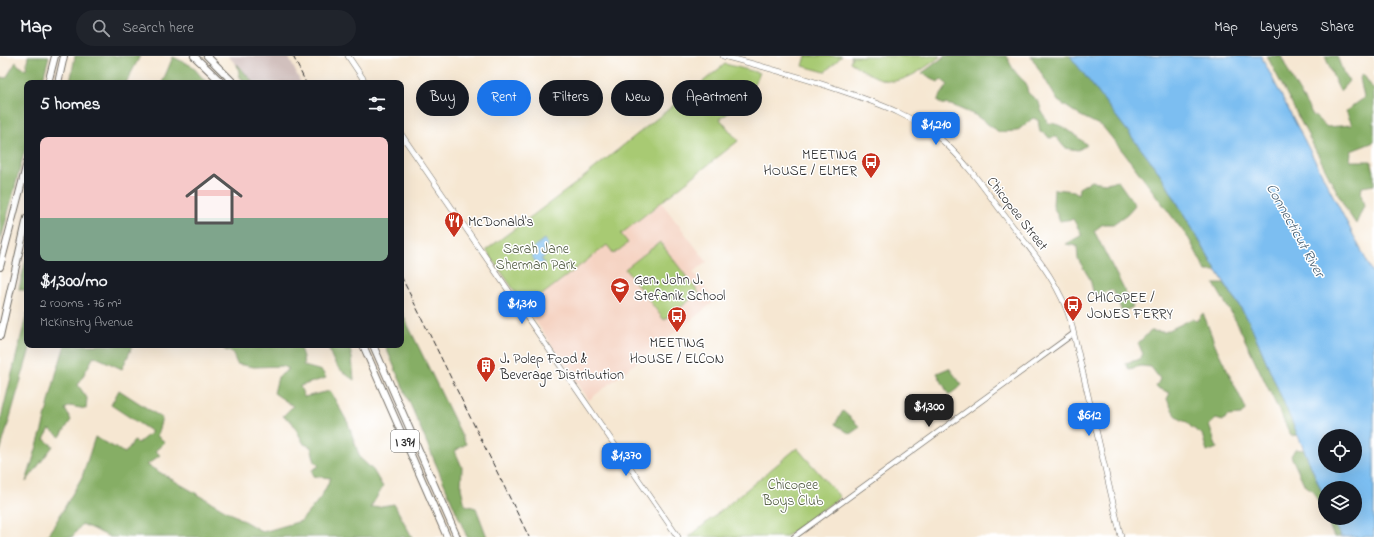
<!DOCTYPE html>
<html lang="en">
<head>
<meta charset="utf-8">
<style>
  :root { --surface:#171b24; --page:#20242c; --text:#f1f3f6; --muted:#9ea1a6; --line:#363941; --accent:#1a73e8 }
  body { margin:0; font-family:"Indie Flower",sans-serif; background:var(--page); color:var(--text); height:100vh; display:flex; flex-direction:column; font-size:15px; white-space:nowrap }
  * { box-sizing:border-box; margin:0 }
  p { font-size:13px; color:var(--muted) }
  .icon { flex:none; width:22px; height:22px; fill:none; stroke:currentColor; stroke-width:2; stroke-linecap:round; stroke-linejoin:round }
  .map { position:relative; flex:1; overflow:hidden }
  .drawer { position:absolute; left:24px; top:24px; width:380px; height:268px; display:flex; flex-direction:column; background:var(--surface); border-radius:8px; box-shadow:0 4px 16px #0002 }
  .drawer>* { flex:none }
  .banner { position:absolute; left:416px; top:24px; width:380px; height:36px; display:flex; gap:8px }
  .buttons { position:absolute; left:1318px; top:373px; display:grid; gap:8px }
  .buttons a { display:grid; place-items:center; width:44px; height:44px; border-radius:50%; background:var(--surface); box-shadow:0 4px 16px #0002; font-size:20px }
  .price { position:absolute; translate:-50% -34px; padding:0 9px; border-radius:8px; background:var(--accent); color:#fff; font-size:13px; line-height:26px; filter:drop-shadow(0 1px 2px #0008) }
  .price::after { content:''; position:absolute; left:50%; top:24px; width:12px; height:9px; margin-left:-6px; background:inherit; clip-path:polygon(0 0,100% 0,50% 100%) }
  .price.selected { background:#222; color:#fff }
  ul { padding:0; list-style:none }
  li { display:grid; align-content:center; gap:8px; height:212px; padding:0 16px }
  li span { display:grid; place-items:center; height:124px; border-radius:8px; color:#555 }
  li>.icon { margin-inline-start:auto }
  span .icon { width:72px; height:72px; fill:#fffc; stroke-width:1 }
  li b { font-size:17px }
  h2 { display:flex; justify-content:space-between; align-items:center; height:48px; padding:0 16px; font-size:17px }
  .pill { padding:0 14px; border-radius:18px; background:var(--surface); box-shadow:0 4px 16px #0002; font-size:14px; line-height:36px }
  .pill.selected { background:var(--accent); color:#fff }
  header { display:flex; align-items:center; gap:24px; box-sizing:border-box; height:56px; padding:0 20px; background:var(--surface); border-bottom:1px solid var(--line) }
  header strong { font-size:19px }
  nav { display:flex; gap:22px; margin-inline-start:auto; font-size:14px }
  .search { width:280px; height:36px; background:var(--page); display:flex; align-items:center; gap:10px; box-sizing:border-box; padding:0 14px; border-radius:22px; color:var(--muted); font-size:15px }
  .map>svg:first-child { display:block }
</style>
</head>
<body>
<header>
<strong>Map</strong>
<div class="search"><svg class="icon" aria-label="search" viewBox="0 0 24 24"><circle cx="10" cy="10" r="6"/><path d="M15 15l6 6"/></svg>Search here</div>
<nav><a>Map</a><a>Layers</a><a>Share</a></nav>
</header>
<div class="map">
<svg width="1374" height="481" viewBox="0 0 1374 481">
  <rect width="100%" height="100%" fill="#fff"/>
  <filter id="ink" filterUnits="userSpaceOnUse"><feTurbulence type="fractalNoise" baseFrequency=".025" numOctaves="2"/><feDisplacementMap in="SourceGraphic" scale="8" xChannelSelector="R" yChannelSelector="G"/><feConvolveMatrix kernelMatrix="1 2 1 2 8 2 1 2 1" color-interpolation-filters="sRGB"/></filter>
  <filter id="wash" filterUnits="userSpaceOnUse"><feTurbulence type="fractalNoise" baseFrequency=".012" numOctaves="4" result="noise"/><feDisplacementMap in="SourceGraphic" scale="16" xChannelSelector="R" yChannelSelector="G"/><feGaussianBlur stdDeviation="0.9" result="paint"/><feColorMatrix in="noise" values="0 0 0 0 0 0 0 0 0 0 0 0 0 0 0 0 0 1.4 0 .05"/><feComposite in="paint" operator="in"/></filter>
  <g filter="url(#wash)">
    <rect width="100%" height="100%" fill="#f6e7d2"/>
    <path fill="#f5d3c2" d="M661,146l46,60 -14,10 22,29 -126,99 -63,-93z"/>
    <path fill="#d1c0bd" d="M228,0h60l13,27h-47z"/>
    <path fill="#a8ca73" stroke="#6a7a4f" d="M806,0h36l-17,16 -22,-6z
      M850,0h91c-12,9 -33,25 -49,25 -14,0 -31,-12 -42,-19l2,-5z
      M725,8l35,9 -17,29 -23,17 18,22 -117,93 7,9 -14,11 -7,-9 -81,62 -40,-57 89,-66z
      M660,186l39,51 -35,27 -39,-51z
      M797,392l43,49 -55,40h-96z"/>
    <path fill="#86ae65" stroke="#586c48" d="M28,0h21l-7,27h-15v59l-27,101v-166l6,1 10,-16 2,3 8,5z
      M75,0h65l-14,27h-56z
      M945,0h62c4,12 10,19 19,27l2,10 11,9 2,8 7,13c15,0 28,13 39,22l-9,5 -13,-2 -9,-11 -7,1 -3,-4 -6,-2 -2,-12 -5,-2 -16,13 -18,1 -24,-17 -24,-10 -9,-1 -4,-3v-2l10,-14 -7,-6 -3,3 -16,-9z
      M1031,0h39l3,3 88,116 56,96h-11l-17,-32 -65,-86 -21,-26 -24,-12 -21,-14z
      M1267,0h14l13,27 19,32 14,12 25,-2 -6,-14 18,-13 -4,-20 3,-4 11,16v52l-23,9 -1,10h21l3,11v13l-12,2 -1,7 3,12 -8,18 -10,-15z
      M1325,0h12l6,16 6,9 -9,10 -5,-10z
      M173,1l19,9 15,17h-45z
      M237,8l17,19h-9l-5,-6z
      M1091,125l14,2 13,-2 17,24 -8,9 -14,10h-10l-9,7 39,76 -11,5 -9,-22 -19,5 -4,-16 -12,-20 -1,-13 -11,-2 16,-9 -9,-16 -13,2 -7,-15 1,-17 20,2 4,3 1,-6z
      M27,200v35l-8,-2z
      M1214,228h11l24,37 49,114 -7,1 -54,-113z
      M401,255l65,133 -11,7 7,16 -1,21 4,17 11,3 11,29h-20l-82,-192h16z
      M27,257v32h4l-31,107v-30z
      M1203,257l13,34 30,62 -5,6 -14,1 -4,5 -7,-2 -7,6 8,23 -10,4 -5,-18 -11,-7 -4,-5c-11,-2 -16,-14 -20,-23l3,-6 -14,-6 4,-8 -9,-12 -10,-1 -12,3 -4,-6 13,-3 5,-6 -5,-11 13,-12 14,1 27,-13 5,2z
      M65,289h68l-11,24 -28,-13 -16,29 9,13 -1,11 -16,-3 -5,3 6,11 -11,17 -10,-8 -6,10 9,7 -27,36 16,-52 14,-56z
      M219,289h80l4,12 1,9 18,5 4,7 -26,8 4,11 26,-6 18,32 12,35 13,12 10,17 -13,21 24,-4 18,33h-302l-28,-13 -10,13h-26l9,-13 27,-47 13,-40 30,16 9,-12 4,2 14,-11 -41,-27 8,-15 43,28 -5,18 8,6 -10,9 5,4 -13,10 116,67 38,-11 20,-24 10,-19 -18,-2 -1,-6 7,-4 -4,-4 -4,-15 -7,-3 -12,-22 -9,-6 10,-10 -19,-13 4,-16 11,-8 -6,-3 -29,1 -17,-3 -5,-12 -7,-2z
      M328,289h21l3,13 2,22c-16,-11 -21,-15 -26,-35z
      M949,312l13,17 -13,10 -12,-22z
      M843,355l17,16 -10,7 -15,-10z
      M1295,393l9,1 21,49v17l-12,-25 -8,-5 -14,-30z
      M1326,462h7l8,19h-7z"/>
    <path fill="#7bbef1" stroke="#53748e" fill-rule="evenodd" d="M1070,0h191l113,219v262h-33l-8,-19h22v-30h-30v11l-76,-178 -32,-50 -56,-96zM1325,380h30v30h-30z
      M544,183l4,6 -5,4 4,5 -6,5 3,4 -4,4 -9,-11 5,-4 -3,-4z"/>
  </g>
  <g filter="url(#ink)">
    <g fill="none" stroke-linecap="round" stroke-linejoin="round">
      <defs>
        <path id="tertiary" d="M794,481l279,-203"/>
        <path id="secondary" d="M348,0l18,27
          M723,0c42,11 84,22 125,37 35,12 68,24 96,49 26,24 46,55 67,82 24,31 49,60 60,98l50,215
          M401,78l277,403"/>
        <path id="motorway" d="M194,0l28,27
          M207,0l27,27
          M48,27l7,-27
          M58,27l6,-27
          M0,211l27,-104
          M0,280l27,-118
          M363,289l84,192
          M373,289l84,192"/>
      </defs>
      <use href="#tertiary" stroke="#726d65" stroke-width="6"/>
      <use href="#secondary" stroke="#726d65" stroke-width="6"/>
      <use href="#motorway" stroke="#726d65" stroke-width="8"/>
      <use href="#tertiary" stroke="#fff" stroke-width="4.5"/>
      <use href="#secondary" stroke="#fff" stroke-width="5"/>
      <use href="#motorway" stroke="#fff" stroke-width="6"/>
      <path stroke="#2b2b2b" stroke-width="1" stroke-dasharray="6 3" stroke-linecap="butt" d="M293,0l13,27
        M401,220l128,261"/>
    </g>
  </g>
  <defs>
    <symbol id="bus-pin" viewBox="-11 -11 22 30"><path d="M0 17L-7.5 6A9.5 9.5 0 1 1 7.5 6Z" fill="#c8321e" stroke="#fff"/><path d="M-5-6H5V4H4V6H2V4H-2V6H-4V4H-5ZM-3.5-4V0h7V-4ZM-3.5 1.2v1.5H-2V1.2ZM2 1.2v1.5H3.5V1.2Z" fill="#fff"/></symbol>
    <symbol id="restaurant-pin" viewBox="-11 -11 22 30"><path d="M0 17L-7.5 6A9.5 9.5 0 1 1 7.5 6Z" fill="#c8321e" stroke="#fff"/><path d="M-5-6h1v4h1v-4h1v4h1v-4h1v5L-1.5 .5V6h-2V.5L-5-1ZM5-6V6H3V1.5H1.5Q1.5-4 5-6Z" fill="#fff"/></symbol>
    <symbol id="school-pin" viewBox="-11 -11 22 30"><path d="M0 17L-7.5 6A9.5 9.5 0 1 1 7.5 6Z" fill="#c8321e" stroke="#fff"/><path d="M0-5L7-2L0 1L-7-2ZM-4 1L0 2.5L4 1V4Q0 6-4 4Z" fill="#fff"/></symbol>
    <symbol id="building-pin" viewBox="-11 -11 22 30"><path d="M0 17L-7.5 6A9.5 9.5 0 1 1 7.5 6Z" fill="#c8321e" stroke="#fff"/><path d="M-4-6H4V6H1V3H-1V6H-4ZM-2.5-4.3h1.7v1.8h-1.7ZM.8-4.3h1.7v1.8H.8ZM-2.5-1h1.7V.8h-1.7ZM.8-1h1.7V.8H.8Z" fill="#fff"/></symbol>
  </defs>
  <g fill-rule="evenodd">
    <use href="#bus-pin" x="860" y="95" width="22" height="30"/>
    <use href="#restaurant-pin" x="443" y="154" width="22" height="30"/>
    <use href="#school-pin" x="609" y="220" width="22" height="30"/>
    <use href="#bus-pin" x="1062" y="238" width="22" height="30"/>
    <use href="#bus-pin" x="666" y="249" width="22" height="30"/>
    <use href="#building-pin" x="475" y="299" width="22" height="30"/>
  </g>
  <g text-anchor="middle" stroke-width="3" stroke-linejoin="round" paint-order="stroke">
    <rect fill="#fff" stroke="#6b6b6b" stroke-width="1" x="391" y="374" width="28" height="22" rx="3"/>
    <g font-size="13" font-weight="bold" fill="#2b2b2b">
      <text x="405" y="390">I 391</text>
    </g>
    <g font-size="14" fill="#2b2b2b" stroke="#fff" text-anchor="start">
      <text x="857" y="103" text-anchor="end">MEETING<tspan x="857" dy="16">HOUSE / ELMER</tspan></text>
      <text x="468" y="170">McDonald's</text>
      <text x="634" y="228">Gen. John J.<tspan x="634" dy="16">Stefanik School</tspan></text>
      <text x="1087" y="246">CHICOPEE /<tspan x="1087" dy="16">JONES FERRY</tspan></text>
      <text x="677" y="291" text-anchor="middle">MEETING<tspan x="677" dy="16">HOUSE / ELCON</tspan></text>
      <text x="500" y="307">J. Polep Food &amp;<tspan x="500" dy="16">Beverage Distribution</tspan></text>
    </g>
    <g font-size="14" fill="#2b2b2b" stroke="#fff">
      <text transform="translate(1018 157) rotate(52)" y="5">Chicopee Street</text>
    </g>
    <g font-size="14" fill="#505b41" stroke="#fff">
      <text x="536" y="197">Sarah Jane<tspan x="536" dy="16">Sherman Park</tspan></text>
      <text x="793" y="433">Chicopee<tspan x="793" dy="16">Boys Club</tspan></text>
    </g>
    <g font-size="15" font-style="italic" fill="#475e70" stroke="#fff">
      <text transform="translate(1296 174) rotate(61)" y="5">Connecticut River</text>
    </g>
  </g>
</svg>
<div class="buttons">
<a><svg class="icon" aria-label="locate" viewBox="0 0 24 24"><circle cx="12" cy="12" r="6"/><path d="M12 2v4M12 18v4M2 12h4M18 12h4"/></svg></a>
<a><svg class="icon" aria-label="layers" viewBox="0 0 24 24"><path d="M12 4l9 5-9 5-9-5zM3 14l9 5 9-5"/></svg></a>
</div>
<b class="price" style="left:936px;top:90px">$1,210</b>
<b class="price" style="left:522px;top:269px">$1,310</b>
<b class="price selected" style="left:929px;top:372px">$1,300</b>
<b class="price" style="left:1089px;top:381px">$612</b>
<b class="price" style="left:626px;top:421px">$1,370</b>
<div class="banner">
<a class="pill">Buy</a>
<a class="pill selected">Rent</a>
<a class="pill">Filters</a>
<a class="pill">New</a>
<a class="pill">Apartment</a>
</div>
<section class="drawer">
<h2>5 homes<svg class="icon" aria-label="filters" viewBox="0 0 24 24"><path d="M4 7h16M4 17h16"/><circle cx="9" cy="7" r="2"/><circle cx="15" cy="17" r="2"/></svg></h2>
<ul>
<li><span style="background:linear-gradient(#f6c9c9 65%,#7fa58c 0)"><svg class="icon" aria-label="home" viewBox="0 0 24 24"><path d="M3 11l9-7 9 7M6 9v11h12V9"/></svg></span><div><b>$1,300/mo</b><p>2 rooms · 76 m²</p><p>McKinstry Avenue</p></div></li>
</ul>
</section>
</div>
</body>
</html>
